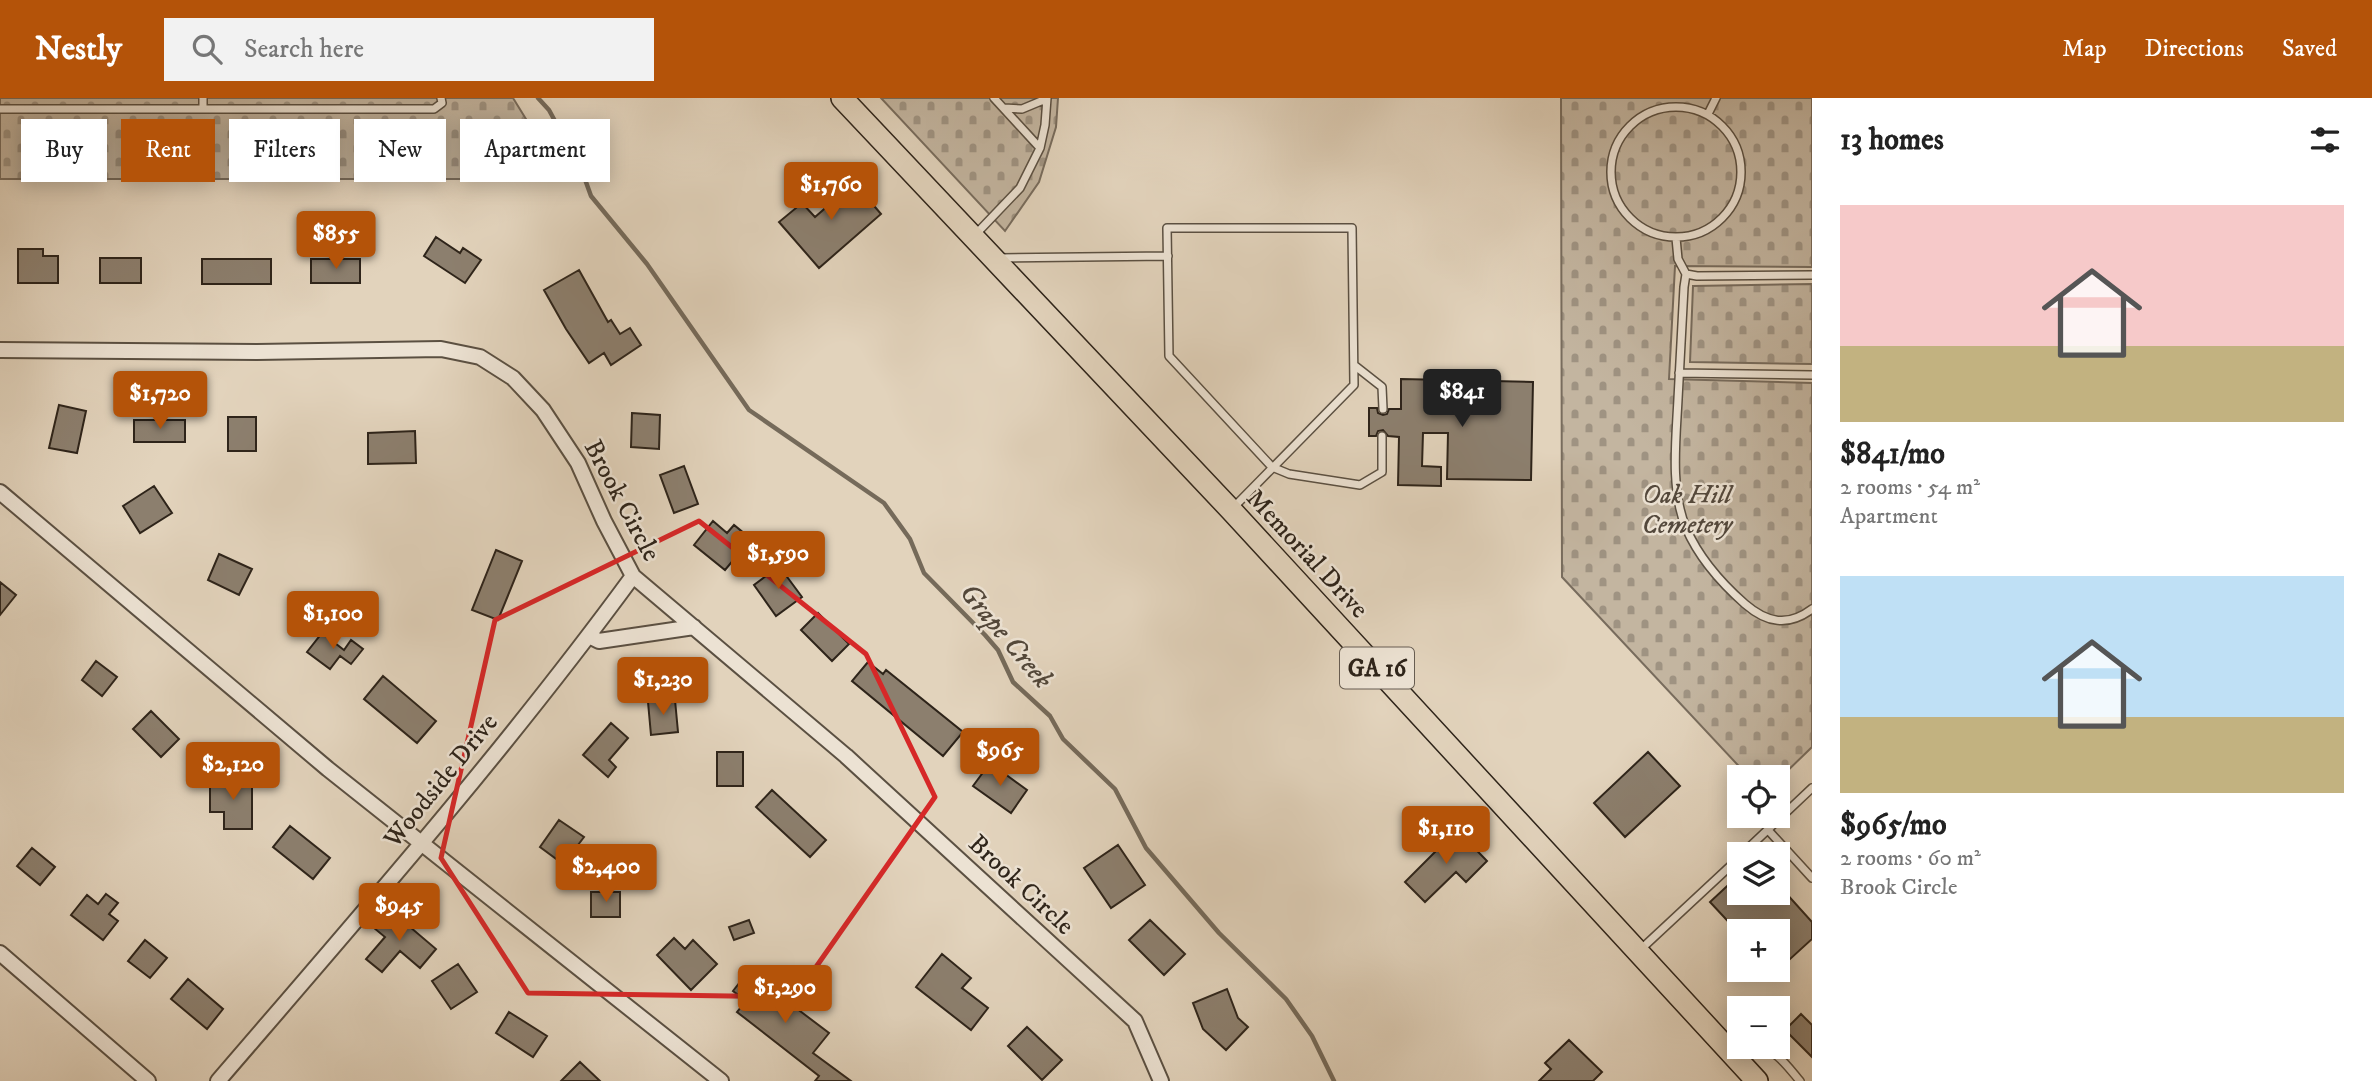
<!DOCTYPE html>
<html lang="en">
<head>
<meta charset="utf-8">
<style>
  :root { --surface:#fff; --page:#f2f2f2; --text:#222; --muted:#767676; --accent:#b45309 }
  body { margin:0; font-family:"IM FELL DW Pica",serif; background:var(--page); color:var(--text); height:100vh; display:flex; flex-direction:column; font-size:26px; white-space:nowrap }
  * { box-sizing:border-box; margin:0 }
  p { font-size:23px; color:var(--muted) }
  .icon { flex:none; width:38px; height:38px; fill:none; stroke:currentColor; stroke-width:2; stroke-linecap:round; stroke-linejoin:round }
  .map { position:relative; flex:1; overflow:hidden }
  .drawer { display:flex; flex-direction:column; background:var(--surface); width:560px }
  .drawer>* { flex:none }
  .top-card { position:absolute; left:21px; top:21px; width:665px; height:63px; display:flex; gap:14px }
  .fabs { position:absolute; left:1727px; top:667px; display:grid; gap:14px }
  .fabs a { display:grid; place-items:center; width:63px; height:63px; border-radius:0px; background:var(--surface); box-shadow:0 4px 18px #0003; font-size:35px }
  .price { position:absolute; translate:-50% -60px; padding:0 16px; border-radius:7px; background:var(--accent); color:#fff; font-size:23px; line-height:46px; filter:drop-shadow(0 2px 4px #0008) }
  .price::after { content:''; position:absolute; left:50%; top:42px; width:21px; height:16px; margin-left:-10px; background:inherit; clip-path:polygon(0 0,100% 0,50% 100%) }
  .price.selected { background:#222; color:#fff }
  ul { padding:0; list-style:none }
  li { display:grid; align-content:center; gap:14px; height:371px; padding:0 28px }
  li span { display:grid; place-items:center; height:217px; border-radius:0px; color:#555 }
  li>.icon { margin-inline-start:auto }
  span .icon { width:126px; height:126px; fill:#fffc; stroke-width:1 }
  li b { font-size:30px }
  h2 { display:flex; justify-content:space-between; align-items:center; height:84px; padding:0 28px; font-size:30px }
  .pill { padding:0 24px; border-radius:0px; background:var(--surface); box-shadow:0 4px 18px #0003; font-size:24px; line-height:63px }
  .pill.selected { background:var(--accent); color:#fff }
  header { display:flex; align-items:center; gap:42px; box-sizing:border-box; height:98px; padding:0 35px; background:var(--accent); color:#fff }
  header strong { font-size:33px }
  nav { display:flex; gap:38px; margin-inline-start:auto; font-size:24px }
  .search { width:490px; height:63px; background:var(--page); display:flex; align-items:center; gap:18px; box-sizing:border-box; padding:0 24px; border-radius:0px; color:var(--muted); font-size:26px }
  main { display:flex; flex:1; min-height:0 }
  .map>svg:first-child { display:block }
</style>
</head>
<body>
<header>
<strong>Nestly</strong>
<div class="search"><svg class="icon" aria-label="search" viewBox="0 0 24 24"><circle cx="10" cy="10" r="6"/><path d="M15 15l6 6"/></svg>Search here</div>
<nav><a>Map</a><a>Directions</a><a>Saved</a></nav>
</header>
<main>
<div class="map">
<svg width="1812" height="983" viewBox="0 0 1812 983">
  <defs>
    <pattern id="cemetery-stones" width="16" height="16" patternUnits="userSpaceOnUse" patternTransform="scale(1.75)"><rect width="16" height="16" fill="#c3b5a0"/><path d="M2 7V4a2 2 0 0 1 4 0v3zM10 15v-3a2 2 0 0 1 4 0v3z" fill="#9f9382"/></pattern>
  </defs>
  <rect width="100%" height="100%" fill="#e2d3bc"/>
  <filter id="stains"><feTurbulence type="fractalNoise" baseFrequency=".00286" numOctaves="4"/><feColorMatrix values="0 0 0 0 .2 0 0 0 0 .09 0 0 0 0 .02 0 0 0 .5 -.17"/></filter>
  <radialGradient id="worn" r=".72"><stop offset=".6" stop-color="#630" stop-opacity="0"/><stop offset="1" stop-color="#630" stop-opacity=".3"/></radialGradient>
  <path fill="url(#cemetery-stones)" stroke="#786c5d" stroke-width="2" d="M0,0h513l50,81h-563z
    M881,0h177l-2,29 -17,55 -34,49z
    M1561,0h251v169l-137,-1 -6,113 143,4v364l-34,33v-3h-29l-187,-200z
    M1812,186v80l-122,-2 3,-76z"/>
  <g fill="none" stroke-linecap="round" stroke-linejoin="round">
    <path stroke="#756a5a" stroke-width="4.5" d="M538,0l11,12 33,61 9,25 56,68 102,146 135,93 26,36 14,34 61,62 13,15 15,32 37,34 13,23 52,50 31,59 73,85 67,66 26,37 22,45"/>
  </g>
  <path fill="#8c7f6e" stroke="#2e241a" stroke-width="2" d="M845,74l36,42 -62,54 -40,-46 23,-19 13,14 23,-20 -9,-11z
    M436,139l24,16 3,-5 18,12 -16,23 -41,-27z
    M18,151h25v7h15v27h-40z
    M100,160h41v25h-41z
    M202,161h69v25h-69z
    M311,161h49v24h-49z
    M579,172l29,52 3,-2 9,14 10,-6 11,17 -30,20 -7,-12 -15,10 -23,-34 -22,-39z
    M1401,281l132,3 -2,98 -84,-1 1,-46h-25l-1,33 19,1v19l-43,-1 1,-48 -11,-1 -5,-6 -5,1 -2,5h-7v-28h8l1,5 5,2 4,-1 2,-5h12z
    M59,307l27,6 -9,42 -28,-5z
    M632,315l28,2 -1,34 -28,-2z
    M228,319h28v34h-28z
    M134,322h51v22h-51z
    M415,333l1,32 -48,1v-31z
    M684,368l14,38 -24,9 -14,-38z
    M154,388l18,27 -32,20 -17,-27z
    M713,423l14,12 7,-8 17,14 -26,31 -31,-25z
    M496,452l26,11 -24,59 -26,-10z
    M219,456l33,15 -13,26 -31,-15z
    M779,468l23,31 -26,19 -22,-31z
    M0,484l16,13 -16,20z
    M818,515l31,31 -17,17 -31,-31z
    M322,535l22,17 7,-10 12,9 -12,15 -11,-8 -10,13 -23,-17z
    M96,563l21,16 -15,19 -20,-16z
    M868,564l15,12 3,-4 77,62 -20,24 -91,-75z
    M383,578l53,45 -19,22 -53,-44z
    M675,602l3,32 -27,3 -3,-33z
    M151,613l28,28 -18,18 -28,-28z
    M611,625l17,15 -19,22 7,7 -8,10 -25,-22z
    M717,654h26v34h-26z
    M1648,654l32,34 -55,51 -31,-34z
    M990,665l37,27 -16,23 -38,-27z
    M210,682h42v49h-28v-17h-14z
    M772,692l54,50 -16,17 -54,-50z
    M559,722l25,17 -6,8 14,11 -14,19 -38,-28z
    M290,728l40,32 -17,21 -40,-32z
    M1457,732l30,31 -21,21 -10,-10 -31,30 -20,-20z
    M1118,747l27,40 -34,23 -27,-40z
    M32,750l23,19 -15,18 -23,-19z
    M1740,776v18h45l27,30v17l-34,31v-39h-41l-27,-29z
    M591,794h29v25h-29z
    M106,796l12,9 -9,11 9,7 -15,19 -32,-25 16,-20 11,9z
    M390,812l46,39 -16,19 -20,-17 -18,21 -16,-13 19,-22 -11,-9z
    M749,822l5,13 -20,7 -5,-13z
    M1150,822l35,34 -21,21 -35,-35z
    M674,840l11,11 8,-9 24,24 -26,26 -34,-35z
    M145,842l22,18 -17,20 -22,-17z
    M942,856l29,24 -9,10 26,20 -17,22 -55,-43z
    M458,866l19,28 -26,17 -19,-28z
    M751,870l19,15 -3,3 62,47 -16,20 38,28h-36l4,-5 -82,-64 9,-11 -13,-10z
    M188,881l35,30 -16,20 -36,-30z
    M1227,891l11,29 10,9 -22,23 -23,-21 -10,-26z
    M509,914l38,24 -14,21 -37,-24z
    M1801,916l11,11v32l-27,-27z
    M1027,929l35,33 -20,20 -34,-34z
    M1569,942l33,32 -9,9h-54l12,-12 -6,-6z
    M580,964l20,19h-39z"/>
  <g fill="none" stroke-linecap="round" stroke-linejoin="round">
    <defs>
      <path id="service" d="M994,0l46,50 5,-23 2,-27
        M1611 74a65 65 0 1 1 130 0a65 65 0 1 1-130 0Z
        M1004,10l18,1 24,-10
        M0,11h434l8,-6 -1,-5
        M203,11v-11
        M1708,16l8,-16
        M976,136l44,-46 20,-40
        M1676,140l2,21 8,15 11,2 115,-1
        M1000,160l168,-2
        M1686,176l-2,13c-2,37 -4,75 -6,112 -2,41 -8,90 8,129 13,30 34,54 59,76 22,19 43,23 67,5
        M1354,267l28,22 1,22
        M1679,275l133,2
        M1234,409l117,-119 3,-3 -2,-157h-185l2,128 103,111 17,7 71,11 22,-13v-36
        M1768,732l44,48
        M1742,756l70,-66
        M1639,853l101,-94
        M1743,962c4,-4 9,-9 13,-11 17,-5 35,22 44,32"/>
      <path id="minor" d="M0,252l257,2 184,-3 39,8 33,21 30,32 35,53 26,58 29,55 213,180 289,265 26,60
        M0,394l328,277 393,312
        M589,538l10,5 95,-14
        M0,855l148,128
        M218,983c142,-165 286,-329 415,-505"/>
      <path id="primary" d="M842,0l389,412 526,571"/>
    </defs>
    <use href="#service" stroke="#5b5042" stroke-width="10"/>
    <use href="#minor" stroke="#5b5042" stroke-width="18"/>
    <use href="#primary" stroke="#2e241a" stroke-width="24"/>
    <use href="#service" stroke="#ece2d3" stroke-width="7"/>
    <use href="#minor" stroke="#ece2d3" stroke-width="14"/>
    <use href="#primary" stroke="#e2d3bc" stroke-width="21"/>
  </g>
  <path fill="none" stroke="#d62828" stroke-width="5" stroke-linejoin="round" d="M699,423l167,133 69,143 -140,200 -267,-4 -87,-135 54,-238z"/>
  <g text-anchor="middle" stroke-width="5" stroke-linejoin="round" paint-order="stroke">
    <rect fill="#ece2d3" stroke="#675d52" stroke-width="2" x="1340" y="549.5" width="74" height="41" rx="5"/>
    <g font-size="24" font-weight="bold" fill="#2e241a">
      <text x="1377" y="578">GA 16</text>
    </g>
    <g font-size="26" font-style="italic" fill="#53483c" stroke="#ece2d3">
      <text x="1687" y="405">Oak Hill<tspan x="1687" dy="30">Cemetery</tspan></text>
    </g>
    <g font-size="26" fill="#2e241a" stroke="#ece2d3">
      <text transform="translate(623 402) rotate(62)" y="9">Brook Circle</text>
      <text transform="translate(1308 455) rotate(47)" y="9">Memorial Drive</text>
      <text transform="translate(440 682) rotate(-51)" y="9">Woodside Drive</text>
      <text transform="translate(1022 786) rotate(43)" y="9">Brook Circle</text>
    </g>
    <g font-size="28" font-style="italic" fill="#52473a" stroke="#ece2d3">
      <text transform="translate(1007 537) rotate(50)" y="10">Grape Creek</text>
    </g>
  </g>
  <rect width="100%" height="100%" filter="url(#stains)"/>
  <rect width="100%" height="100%" fill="url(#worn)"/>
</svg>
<div class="fabs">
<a><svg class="icon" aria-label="locate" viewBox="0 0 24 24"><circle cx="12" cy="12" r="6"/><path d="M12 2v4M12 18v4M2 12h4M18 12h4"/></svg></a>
<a><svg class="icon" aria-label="layers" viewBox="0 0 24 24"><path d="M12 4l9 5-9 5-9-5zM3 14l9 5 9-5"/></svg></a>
<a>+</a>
<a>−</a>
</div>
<b class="price" style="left:831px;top:124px">$1,760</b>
<b class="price" style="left:336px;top:173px">$855</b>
<b class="price selected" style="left:1462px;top:331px">$841</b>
<b class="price" style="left:160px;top:333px">$1,720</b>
<b class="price" style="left:778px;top:493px">$1,590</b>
<b class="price" style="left:333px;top:553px">$1,100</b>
<b class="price" style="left:663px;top:619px">$1,230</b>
<b class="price" style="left:1000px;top:690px">$965</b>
<b class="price" style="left:233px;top:704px">$2,120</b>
<b class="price" style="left:1446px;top:768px">$1,110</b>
<b class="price" style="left:606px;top:806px">$2,400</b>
<b class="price" style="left:399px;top:845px">$945</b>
<b class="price" style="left:785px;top:927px">$1,290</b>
<div class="top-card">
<a class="pill">Buy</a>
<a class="pill selected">Rent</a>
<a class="pill">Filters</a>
<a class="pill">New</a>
<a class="pill">Apartment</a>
</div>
</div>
<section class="drawer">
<h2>13 homes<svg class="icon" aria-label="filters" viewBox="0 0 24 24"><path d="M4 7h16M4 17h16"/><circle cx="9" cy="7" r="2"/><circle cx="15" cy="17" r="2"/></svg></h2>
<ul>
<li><span style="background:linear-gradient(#f6c9c9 65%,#c2b280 0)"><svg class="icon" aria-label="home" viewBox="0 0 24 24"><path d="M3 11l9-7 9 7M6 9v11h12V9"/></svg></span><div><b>$841/mo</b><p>2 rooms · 54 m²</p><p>Apartment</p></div></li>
<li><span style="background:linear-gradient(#bfe0f5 65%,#c2b280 0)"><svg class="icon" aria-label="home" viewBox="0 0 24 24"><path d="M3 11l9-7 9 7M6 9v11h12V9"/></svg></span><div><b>$965/mo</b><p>2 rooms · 60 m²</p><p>Brook Circle</p></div></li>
</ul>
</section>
</main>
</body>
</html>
